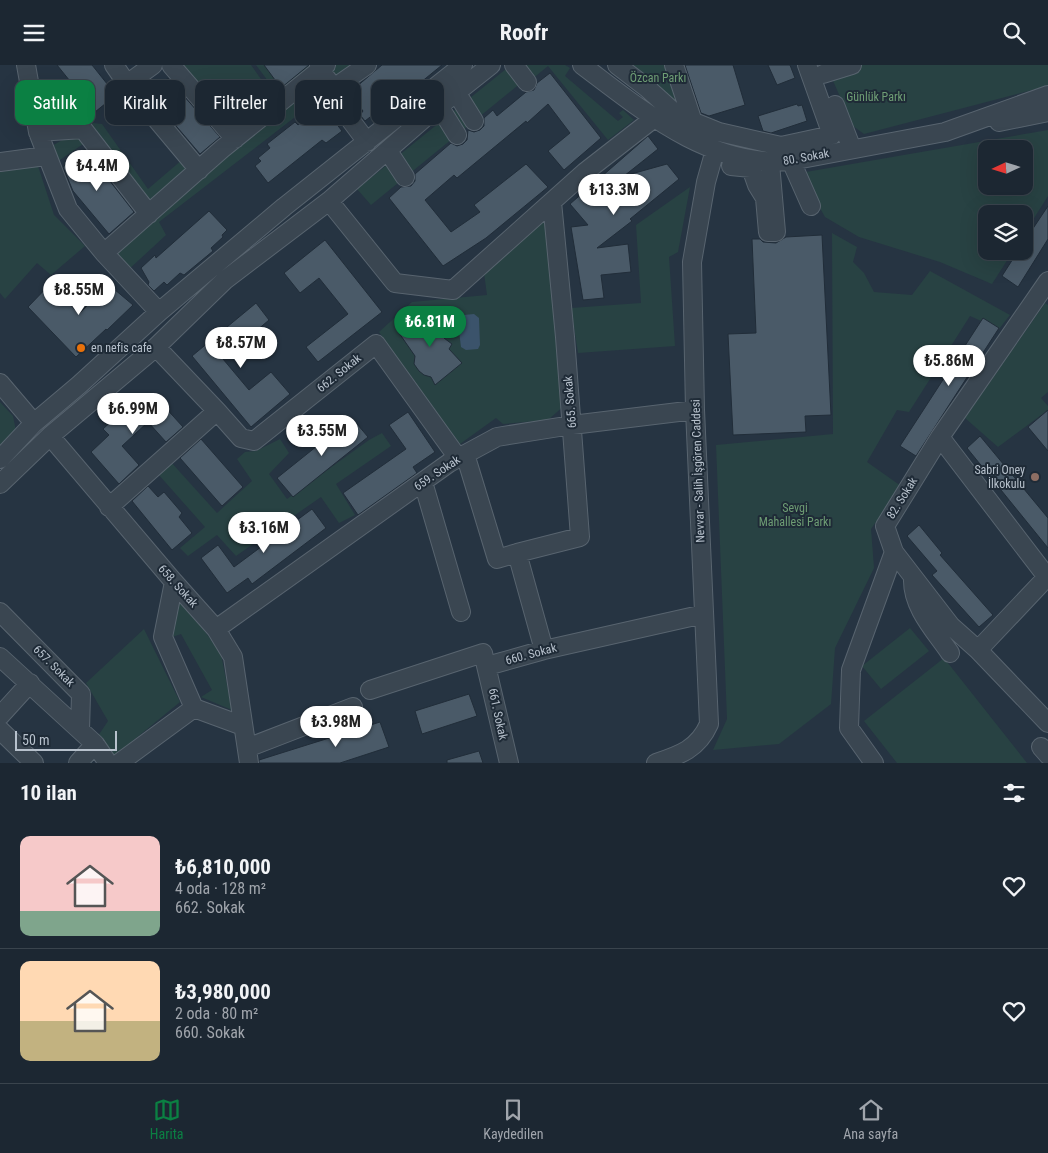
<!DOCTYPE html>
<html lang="tr">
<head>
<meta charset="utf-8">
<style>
  :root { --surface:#1c2732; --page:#252f3a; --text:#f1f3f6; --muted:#a0a5ac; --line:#3a444d; --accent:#0b8043 }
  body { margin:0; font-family:"Roboto Condensed",sans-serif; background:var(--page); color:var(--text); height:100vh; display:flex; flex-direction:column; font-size:19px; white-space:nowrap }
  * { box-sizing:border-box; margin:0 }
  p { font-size:16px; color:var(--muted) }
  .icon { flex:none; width:28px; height:28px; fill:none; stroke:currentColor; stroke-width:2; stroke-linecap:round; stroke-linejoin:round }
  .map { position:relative; height:698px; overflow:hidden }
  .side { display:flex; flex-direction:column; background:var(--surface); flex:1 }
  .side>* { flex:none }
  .hud { position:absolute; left:15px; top:15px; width:500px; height:45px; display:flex; gap:10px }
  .needle { width:32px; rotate:266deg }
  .tools { position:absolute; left:978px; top:75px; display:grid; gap:10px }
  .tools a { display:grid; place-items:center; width:55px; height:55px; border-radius:10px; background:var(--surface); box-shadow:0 5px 20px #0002,0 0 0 1px var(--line); font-size:25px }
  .scale { position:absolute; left:15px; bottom:12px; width:102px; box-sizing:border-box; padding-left:5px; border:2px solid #b7c1cc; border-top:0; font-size:14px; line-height:18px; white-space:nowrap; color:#b7c1cc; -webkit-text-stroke:4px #1f2b37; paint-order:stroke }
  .price { position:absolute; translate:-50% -42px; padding:0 11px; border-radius:18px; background:#fff; color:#222; font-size:16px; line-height:32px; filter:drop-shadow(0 1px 2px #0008) }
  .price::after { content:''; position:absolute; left:50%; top:30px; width:15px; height:11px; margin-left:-8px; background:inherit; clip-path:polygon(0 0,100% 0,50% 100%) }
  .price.on { background:var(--accent); color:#fff }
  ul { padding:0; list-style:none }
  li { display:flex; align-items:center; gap:15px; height:125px; padding:0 20px }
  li+li { border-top:1px solid var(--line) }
  li span { display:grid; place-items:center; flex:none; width:140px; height:100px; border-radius:10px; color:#555 }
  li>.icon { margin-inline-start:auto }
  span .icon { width:60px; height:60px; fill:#fffc; stroke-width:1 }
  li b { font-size:21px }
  h2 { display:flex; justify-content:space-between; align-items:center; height:60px; padding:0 20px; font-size:21px }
  .chip { padding:0 18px; border-radius:10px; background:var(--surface); box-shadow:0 5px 20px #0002,0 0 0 1px var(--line); font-size:18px; line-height:45px }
  .chip.on { background:var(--accent); color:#fff }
  header { display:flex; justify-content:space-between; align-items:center; height:65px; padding:0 20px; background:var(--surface); font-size:22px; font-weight:700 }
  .dock { display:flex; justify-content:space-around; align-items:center; height:70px; border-top:1px solid var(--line); background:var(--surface); font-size:14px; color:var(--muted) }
  .dock a { display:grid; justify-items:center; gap:2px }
  .dock .on { color:var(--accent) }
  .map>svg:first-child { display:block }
</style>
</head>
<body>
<header><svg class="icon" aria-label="menu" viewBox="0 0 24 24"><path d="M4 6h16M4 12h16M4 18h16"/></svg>Roofr<svg class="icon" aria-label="search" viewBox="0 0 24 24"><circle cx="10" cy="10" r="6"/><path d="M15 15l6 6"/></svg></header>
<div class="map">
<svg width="1048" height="698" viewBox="0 0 1048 698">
  <rect width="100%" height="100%" fill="#263442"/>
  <path fill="#284243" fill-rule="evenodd" d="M181,0h70l24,34 -40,36z
    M256,0h111l-24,20 14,27 -15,13 -21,-28 -162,125 7,13 -39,36 -18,-20 41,-42 -61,-69 -32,22 -9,-14 45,-25 9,1 46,65 35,-30 14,15 83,-77z
    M511,0l11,17 -151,123 -14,-16z
    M519,0h46l5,3 -5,8 53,45 5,-4 -4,-4 4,-3 11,10 -26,20 -60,-74 -17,14z
    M622,0h45l16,48z
    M826,0h222v21l-184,48 -11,-8z
    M1048,65v66l-24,38v-20h-38v37h27l-21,33 -52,-22 -81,-25 -34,-20 -25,-44zM986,84h38v37h-38z
    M38,101l16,49 31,31 -34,29 -14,-12 -32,36 -5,-6v-121z
    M690,122l-12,65 -9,5 6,89 -97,7 -7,-45 70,-5 -5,-78z
    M548,148l18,191 -18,16 -45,4 -7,-6 -36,26 -46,-60 -35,-52 33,-30 75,-7 -3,-22z
    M832,168l25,14 -4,15 11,11 10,19 38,3 18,-24 80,44 -11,14 -29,-13 -61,96 -12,-2 -30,52 34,24 -30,43 3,39 -39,80 -4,56 -52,40 -66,6 14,-31 -11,-274 117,-11z
    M1045,238l3,2v87l-7,6 7,8v4l-50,37 -33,-29z
    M0,337l13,14 3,15 -16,15z
    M382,368l9,13 -55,38 19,31 -16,8 -18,-26 -85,59 -19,-21 -29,21 -8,-8 25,-21 -47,-53 12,-13 47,52 35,-32 -15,-22 8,-7 11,-1 24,-12 9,14 -20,21 18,25 82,-59z
    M182,534l39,55 11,56 -31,-13 11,-7 -31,-56 -9,3c-4,-15 -1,-26 10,-38z
    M910,563l19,23 -48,38 -19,-23z
    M144,564l36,73 -67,55 -15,-21 10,-15 -22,-38z
    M944,593l83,105h-130l-33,-42z"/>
  <path fill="#3b536b" d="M452,242l11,5 1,3 10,-1 5,4 1,27 -2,4 -12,1 -5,-3 -3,-24 -11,-8z"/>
  <path fill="#4a5a68" stroke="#212d39" d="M57,0h35l24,30 -21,17z
    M264,0h45l-28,23z
    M382,0h60l-60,49 -3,-4 -14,11 -5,-6 3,-4 -14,-18z
    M685,0h48l12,40 -36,11 -8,-3z
    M768,0h22l5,13 -18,7z
    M550,8l51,65 -37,32 -16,-19 22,-18 -22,-29 -21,19 -1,-2 -69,57 -3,-3 -29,25 26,32 29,-20 -6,-7 52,-41 22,23 -62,51 -43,28 -54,-68 12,-11 10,-1 4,-5v-7l36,-31 6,3 6,-2 4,-4 1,-10 6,2 6,-2 4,-4v-8l9,-8 4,6 29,-24 8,-2 3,-7z
    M168,13l52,59 -20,17 -51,-60z
    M797,39l1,2 4,-1 5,16 -36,12 -8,-2 -5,-15z
    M325,44l17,22 -16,12 -4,-3 -54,43 -13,-17 6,-5 -3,-3 12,-10 -3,-4 28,-22 3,3 12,-10 3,4z
    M648,71l10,13 -34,27 43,-12 12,15 -49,40 2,2 -35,27 31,-4 3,28 -30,3 3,23 -21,2 -12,-73 17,-2 -18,-21z
    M85,84l49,63 -25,22 -36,-43 -10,-24z
    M1048,141v33l-30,48 -16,-11 16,-25h6v-9z
    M209,146l18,19 -5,5 1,2 -12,11 2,3 -29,24 -4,-2 -13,12 -3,-3 -10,9 -6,-6 1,-3 -8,-14 14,-13 1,3z
    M822,170l9,180 -26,1 1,16 -73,3 -5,-101 28,-1 -4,-94h8l3,3 13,1 10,-6z
    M325,175l57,72 -64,50 -12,-15 42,-33 -29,-36 -19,15 -16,-20z
    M51,218l28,31 29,-30 25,21 -26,25 -1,-1 -30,28 -48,-50z
    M256,238l13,17 -46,39 26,31 22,-18 19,22 -39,33 -59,-71z
    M424,249l15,4 4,6 1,14 8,6 -3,5 13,14 -27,22 -4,-8 -7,-2 -5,-4 -5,-7 1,-8 -16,-23z
    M983,253l16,10 -83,128 -16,-10z
    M153,329l30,33 -17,15 -18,-20 -26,24 17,19 -20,19 -28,-32 18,-17 -6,-6 28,-26 6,6z
    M1048,345v41l-20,-24z
    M408,347l27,40 -22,15 4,6 -59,42 -15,-22 63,-44 -17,-24z
    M352,353l16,19 -75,60 -16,-19z
    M980,371l68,82v30l-81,-100z
    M201,374l42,48 -21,19 -42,-48z
    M148,421l10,11 6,-5 18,21 -3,4 13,16 -20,17 -40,-49z
    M312,444l14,19 -74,56 -4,-6 -21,15 -26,-35 17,-13 16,22z
    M919,460l23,28 -2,2 53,60 -14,12 -47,-52 5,-4 -30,-35z
    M469,629l8,22 -55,18 -7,-23z
    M380,657l9,25 -49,16h-81v-3z
    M479,686l4,12h-36v-3z"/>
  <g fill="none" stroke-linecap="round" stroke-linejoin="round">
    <defs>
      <path id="minor" d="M26,0l12,67 30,77 36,44 55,59
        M114,0l13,19
        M153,0l-26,19 72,86
        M171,0l64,74
        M319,0l1,5 14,18 9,22 24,32
        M514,0l13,17
        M582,0c61,46 128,103 209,96l154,-29 103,-37
        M617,0l30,23 1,-2
        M674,0l19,57
        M823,9l29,-9
        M334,23l33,-23
        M647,23l30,27 42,17 62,14 51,-11 -25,-70
        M456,27l18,29
        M835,40l17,44
        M439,41l18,29
        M999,57l49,-10
        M38,67l45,-3 66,85
        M388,86l17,26
        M791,96l20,45
        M0,97l46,-6
        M731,101l20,2 6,17 8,13 3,34h8l-6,-69
        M329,136l66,82 58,7 132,-118 68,-53
        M104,188l118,-104 104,-84
        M1048,216l-108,156 -55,89 9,26 57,74 27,24 70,-74
        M156,282l61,64 24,27 13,3 122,-97 82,114
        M0,318l34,40
        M50,371l124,146 42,47 17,28 16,106
        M940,372l107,140
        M465,389l32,105 20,-6 27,97
        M0,394l34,-36 45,-38 80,-73 125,-105 179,-142
        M423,417l38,130
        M0,419l50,-48 106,-89 69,-67 104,-79 99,-86 63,-50
        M109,442l108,-96
        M517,488l63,-16 -15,-200 -13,-135
        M913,514c-1,28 22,52 37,74
        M174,517l-11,55 31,71 49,18
        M0,547l81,82 -1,36
        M216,564l233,-166 48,-26 75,-12 123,-15
        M978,585l70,73
        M0,592l95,87 -17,19
        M487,601l57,-16 160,-36
        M370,625l113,-37 26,110
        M0,651l30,-33
        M0,665l34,33
        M95,679l13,19
        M1041,682l7,8
        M247,683l106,-41
        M119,698l75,-55
        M656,698c24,-8 42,-14 53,-39l-14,-314 -3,-148 14,-80 9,-32
        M874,698l-25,-35 2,-58 43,-118"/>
    </defs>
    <use href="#minor" stroke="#58646f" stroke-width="20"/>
    <use href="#minor" stroke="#3a4651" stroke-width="18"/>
  </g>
  <circle fill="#e8710a" stroke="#1f2b37" stroke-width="2" cx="81" cy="283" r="5"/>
  <circle fill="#8d6e63" stroke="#1f2b37" stroke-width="2" cx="1035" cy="412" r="5"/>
  <g text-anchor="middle" stroke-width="4" stroke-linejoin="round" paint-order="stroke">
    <g font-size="12" fill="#6e9d74" stroke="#1f2b37">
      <text x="658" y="17">Özcan Parkı</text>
      <text x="876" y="36">Günlük Parkı</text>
      <text x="795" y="447">Sevgi<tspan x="795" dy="14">Mahallesi Parkı</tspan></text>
    </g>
    <g font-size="12" fill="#b7c1cc" stroke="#1f2b37">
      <text transform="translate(806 92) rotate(-10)" y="4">80. Sokak</text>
      <text transform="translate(339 308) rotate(-39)" y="4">662. Sokak</text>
      <text transform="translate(570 337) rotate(-95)" y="4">665. Sokak</text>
      <text transform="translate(698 406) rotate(-92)" y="4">Nevvar - Salih İşgören Caddesi</text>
      <text transform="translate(437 408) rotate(-34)" y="4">659. Sokak</text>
      <text transform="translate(902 433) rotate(-58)" y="4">82. Sokak</text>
      <text transform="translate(178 521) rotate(48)" y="4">658. Sokak</text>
      <text transform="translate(531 589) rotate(-15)" y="4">660. Sokak</text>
      <text transform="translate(54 601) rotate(45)" y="4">657. Sokak</text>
      <text transform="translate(498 649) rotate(78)" y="4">661. Sokak</text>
    </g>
    <g font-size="12" fill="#b7c1cc" stroke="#1f2b37" text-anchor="start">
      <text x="91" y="287">en nefis cafe</text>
      <text x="1025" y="409" text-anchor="end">Sabri Oney<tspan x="1025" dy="14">İlkokulu</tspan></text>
    </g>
  </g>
</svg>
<div class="tools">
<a><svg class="needle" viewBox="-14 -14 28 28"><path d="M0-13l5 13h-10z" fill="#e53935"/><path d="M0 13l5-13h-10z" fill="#a0a5ac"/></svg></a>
<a><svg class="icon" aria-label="layers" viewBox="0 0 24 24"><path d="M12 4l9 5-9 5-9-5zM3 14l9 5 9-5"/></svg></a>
</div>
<div class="scale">50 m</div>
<b class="price" style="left:97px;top:127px">₺4.4M</b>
<b class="price" style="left:614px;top:151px">₺13.3M</b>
<b class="price" style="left:79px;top:251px">₺8.55M</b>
<b class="price on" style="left:430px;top:283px">₺6.81M</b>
<b class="price" style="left:241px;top:304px">₺8.57M</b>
<b class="price" style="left:949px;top:322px">₺5.86M</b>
<b class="price" style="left:133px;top:370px">₺6.99M</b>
<b class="price" style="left:322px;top:392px">₺3.55M</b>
<b class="price" style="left:264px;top:489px">₺3.16M</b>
<b class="price" style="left:336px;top:683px">₺3.98M</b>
<div class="hud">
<a class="chip on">Satılık</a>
<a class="chip">Kiralık</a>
<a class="chip">Filtreler</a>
<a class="chip">Yeni</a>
<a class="chip">Daire</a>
</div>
</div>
<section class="side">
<h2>10 ilan<svg class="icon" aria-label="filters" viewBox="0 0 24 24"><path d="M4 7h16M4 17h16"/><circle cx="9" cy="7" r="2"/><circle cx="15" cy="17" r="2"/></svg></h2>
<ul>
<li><span style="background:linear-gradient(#f6c9c9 75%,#7fa58c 0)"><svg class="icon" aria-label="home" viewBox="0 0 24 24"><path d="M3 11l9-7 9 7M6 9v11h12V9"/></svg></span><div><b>₺6,810,000</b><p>4 oda · 128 m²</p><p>662. Sokak</p></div><svg class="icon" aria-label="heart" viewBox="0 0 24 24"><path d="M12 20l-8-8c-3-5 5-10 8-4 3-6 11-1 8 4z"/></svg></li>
<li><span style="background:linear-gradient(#ffd9b3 60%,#c2b280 0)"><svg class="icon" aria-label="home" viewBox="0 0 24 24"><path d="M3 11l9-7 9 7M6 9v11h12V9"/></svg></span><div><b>₺3,980,000</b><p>2 oda · 80 m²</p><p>660. Sokak</p></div><svg class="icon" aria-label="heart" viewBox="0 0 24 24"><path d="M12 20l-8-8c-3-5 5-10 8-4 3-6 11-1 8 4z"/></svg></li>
</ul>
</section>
<nav class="dock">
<a class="on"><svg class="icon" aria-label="map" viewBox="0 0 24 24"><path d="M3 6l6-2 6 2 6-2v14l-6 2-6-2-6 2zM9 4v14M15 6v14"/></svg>Harita</a>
<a><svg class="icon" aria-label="saved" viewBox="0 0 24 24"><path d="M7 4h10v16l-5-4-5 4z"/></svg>Kaydedilen</a>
<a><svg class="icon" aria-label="home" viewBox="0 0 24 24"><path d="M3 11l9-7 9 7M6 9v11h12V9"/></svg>Ana sayfa</a>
</nav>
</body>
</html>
